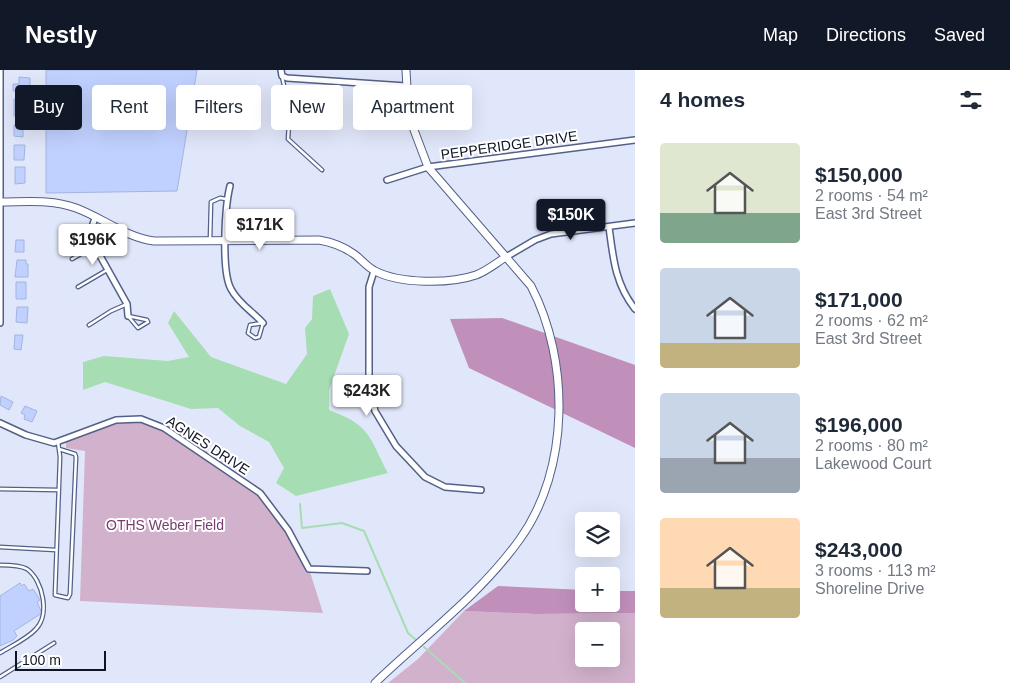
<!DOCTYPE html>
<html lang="en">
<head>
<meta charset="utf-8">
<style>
  :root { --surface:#fff; --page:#f2f2f3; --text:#1f2937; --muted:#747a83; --accent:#111827 }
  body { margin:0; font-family:Helvetica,sans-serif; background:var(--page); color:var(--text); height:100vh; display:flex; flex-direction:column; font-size:19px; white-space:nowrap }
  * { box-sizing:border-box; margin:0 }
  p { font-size:16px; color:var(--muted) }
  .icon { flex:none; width:28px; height:28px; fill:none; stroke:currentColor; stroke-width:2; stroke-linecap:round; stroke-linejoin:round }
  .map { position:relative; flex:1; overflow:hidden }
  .panel { display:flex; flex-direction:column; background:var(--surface); width:375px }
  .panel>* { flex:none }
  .hud { position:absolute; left:15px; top:15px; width:475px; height:45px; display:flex; gap:10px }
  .tools { position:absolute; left:575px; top:442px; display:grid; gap:10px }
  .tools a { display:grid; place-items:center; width:45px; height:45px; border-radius:5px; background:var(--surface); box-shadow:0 5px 20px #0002; font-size:25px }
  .scale { position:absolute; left:15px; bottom:12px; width:91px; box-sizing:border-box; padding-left:5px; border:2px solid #101525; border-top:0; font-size:14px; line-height:18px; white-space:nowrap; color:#101525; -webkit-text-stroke:4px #fff; paint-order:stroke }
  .price { position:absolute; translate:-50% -42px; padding:0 11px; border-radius:5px; background:#fff; color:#222; font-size:16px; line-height:32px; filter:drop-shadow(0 1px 2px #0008) }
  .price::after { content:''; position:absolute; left:50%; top:30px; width:15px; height:11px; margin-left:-8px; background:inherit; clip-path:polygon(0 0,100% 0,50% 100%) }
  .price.on { background:var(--accent); color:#fff }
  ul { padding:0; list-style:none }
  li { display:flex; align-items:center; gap:15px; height:125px; padding:0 25px }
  li span { display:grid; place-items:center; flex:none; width:140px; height:100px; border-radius:5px; color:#555 }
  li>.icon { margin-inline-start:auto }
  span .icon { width:60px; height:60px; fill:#fffc; stroke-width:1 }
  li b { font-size:21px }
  h2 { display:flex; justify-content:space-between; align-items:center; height:60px; padding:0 25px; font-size:21px }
  .pill { padding:0 18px; border-radius:5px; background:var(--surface); box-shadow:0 5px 20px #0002; font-size:18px; line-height:45px }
  .pill.on { background:var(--accent); color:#fff }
  header { display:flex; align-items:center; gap:30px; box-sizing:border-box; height:70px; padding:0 25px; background:var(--accent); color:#fff }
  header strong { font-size:24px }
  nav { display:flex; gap:28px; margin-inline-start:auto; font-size:18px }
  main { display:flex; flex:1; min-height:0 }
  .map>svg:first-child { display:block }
</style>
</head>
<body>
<header>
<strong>Nestly</strong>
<nav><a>Map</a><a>Directions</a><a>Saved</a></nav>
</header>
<main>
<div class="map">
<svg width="635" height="613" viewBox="0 0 635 613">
  <rect width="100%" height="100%" fill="#e1e7fa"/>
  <path fill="#d2b1cd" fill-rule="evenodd" d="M141,349l23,9 105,74 40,67 14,44 -243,-12 5,-150 -19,-3v-9l38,-15z
    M464,541l71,3 100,-1v70h-247l30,-24zM584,561h27v28h-27z"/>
  <path fill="#c090bb" d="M502,248l133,47v83l-166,-80 -19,-49z
    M498,516l86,4v14h27v-13h24v22l-100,1 -71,-3z"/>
  <path fill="#a7ddb2" d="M330,219l19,45 -20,56v20c42,16 39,25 59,63l-92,23 -20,-13 8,-15 -15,-26 -29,-16 -22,-18 -27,1 -86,-27 -22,8v-28l21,-6 64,5 21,-4 -21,-34 6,-12 37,46 75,27 21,-30 -2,-26 7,-9 1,-23z"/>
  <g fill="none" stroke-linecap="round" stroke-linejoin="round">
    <path stroke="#a7ddb2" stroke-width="2" d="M300,434l2,24 40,-5 22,8 44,102 8,7
      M424,577l41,36"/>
  </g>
  <path fill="#c1d1ff" stroke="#a4b3e0" d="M46,0h151l-20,121 -131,2z
    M19,7l11,1v14l-17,-1v-7h6z
    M24,28l1,18h-11v-17z
    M14,55h9v12l-9,-1z
    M14,75h11l-1,15h-10z
    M15,97h10v16l-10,1z
    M16,170h8v12h-9z
    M17,190h9v4h2v13h-13z
    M16,212h10v17h-10z
    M17,237h11l-1,16 -11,-1z
    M15,265h8l-2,15 -7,-1z
    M1,326l12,6 -4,8 -9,-5z
    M25,336l12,5 -5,11 -8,-3 1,-4 -4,-2z
    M20,513l2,3 2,-2 5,7 4,-2 7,11 -3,2 5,11 -28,18 3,5 -4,4 -13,6v-50z"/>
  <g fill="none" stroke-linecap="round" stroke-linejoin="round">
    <defs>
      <path id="lane" d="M282,7l8,33 -2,29 34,31
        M210,170l1,-38 9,-4 6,1
        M72,189l21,-12
        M78,217l29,-17
        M128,246l19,4 1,2 -10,6z
        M263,253l-4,14 -4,1 -7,-5 2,-8z
        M89,255l22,-14 16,-7
        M58,372l2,15 -5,138 13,3 2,-4 6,-137 -1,-3 -16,-5
        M0,419l59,1
        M0,477l56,3
        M0,495c8,0 20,0 27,4 16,11 23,46 9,60 -9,10 -25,17 -36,24
        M0,607l54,-34"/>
      <path id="street" d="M281,0l1,6 5,2 119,8
        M387,110l41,-13 207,-27
        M230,116c-5,20 -9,85 1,103 7,14 22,23 32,34
        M95,148l-6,18 38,68 1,12
        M609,157c4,30 6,57 26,82
        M506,187l29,-17 16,-6 84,-11
        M374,201l-5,16v97l6,27 21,35 29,31 20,10 36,3
        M0,253v-253
        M0,353l26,12 28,8 62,-23 25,-1 23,9 96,65 28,37 21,39 58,2"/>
      <path id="secondary" d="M0,132c26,0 51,-3 76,6 27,10 49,29 78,33l165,-1c12,2 25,7 35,14 7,5 13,13 21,17 25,13 75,13 101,4 11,-4 20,-12 30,-18
        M375,613c49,-47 105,-88 145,-144 50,-70 50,-178 11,-253l-103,-119 -14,-37 -6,-24 -2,-36"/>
    </defs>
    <use href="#lane" stroke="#536088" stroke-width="5"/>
    <use href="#street" stroke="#536088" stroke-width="8"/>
    <use href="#secondary" stroke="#536088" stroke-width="9"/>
    <use href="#lane" stroke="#fff" stroke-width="2.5"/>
    <use href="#street" stroke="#fff" stroke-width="5"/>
    <use href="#secondary" stroke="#fff" stroke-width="7"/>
  </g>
  <g text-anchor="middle" stroke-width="4" stroke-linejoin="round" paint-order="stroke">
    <g font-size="14" fill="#101525" stroke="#fff">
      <text transform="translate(509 75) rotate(-8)" y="5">PEPPERIDGE DRIVE</text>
      <text transform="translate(208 375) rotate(33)" y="5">AGNES DRIVE</text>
    </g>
    <g font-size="14" fill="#773b72" stroke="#fff">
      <text x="165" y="460">OTHS Weber Field</text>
    </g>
  </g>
</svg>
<div class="tools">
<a><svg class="icon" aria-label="layers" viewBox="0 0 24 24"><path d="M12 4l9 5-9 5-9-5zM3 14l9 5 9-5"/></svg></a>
<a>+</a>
<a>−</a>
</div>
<div class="scale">100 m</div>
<b class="price on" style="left:571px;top:171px">$150K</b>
<b class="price" style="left:260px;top:181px">$171K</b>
<b class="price" style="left:93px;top:196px">$196K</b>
<b class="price" style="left:367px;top:347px">$243K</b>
<div class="hud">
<a class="pill on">Buy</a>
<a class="pill">Rent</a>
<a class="pill">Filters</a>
<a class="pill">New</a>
<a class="pill">Apartment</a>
</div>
</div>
<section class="panel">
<h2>4 homes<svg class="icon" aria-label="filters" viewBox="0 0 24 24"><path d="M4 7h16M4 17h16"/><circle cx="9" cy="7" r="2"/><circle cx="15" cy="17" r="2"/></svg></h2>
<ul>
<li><span style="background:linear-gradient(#dfe7d0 70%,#7fa58c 0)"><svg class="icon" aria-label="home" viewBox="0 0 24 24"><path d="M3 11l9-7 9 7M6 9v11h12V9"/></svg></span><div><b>$150,000</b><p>2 rooms · 54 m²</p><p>East 3rd Street</p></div></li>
<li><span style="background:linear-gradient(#c9d6e8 75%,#c2b280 0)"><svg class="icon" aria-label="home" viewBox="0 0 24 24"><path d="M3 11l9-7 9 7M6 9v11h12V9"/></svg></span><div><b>$171,000</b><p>2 rooms · 62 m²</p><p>East 3rd Street</p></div></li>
<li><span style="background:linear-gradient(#c9d6e8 65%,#9aa5b1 0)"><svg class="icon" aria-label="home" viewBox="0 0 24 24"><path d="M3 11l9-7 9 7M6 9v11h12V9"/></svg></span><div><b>$196,000</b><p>2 rooms · 80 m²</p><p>Lakewood Court</p></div></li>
<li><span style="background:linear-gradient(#ffd9b3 70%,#c2b280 0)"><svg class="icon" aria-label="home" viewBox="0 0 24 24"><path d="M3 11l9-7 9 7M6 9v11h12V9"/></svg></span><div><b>$243,000</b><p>3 rooms · 113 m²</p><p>Shoreline Drive</p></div></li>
</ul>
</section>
</main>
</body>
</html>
